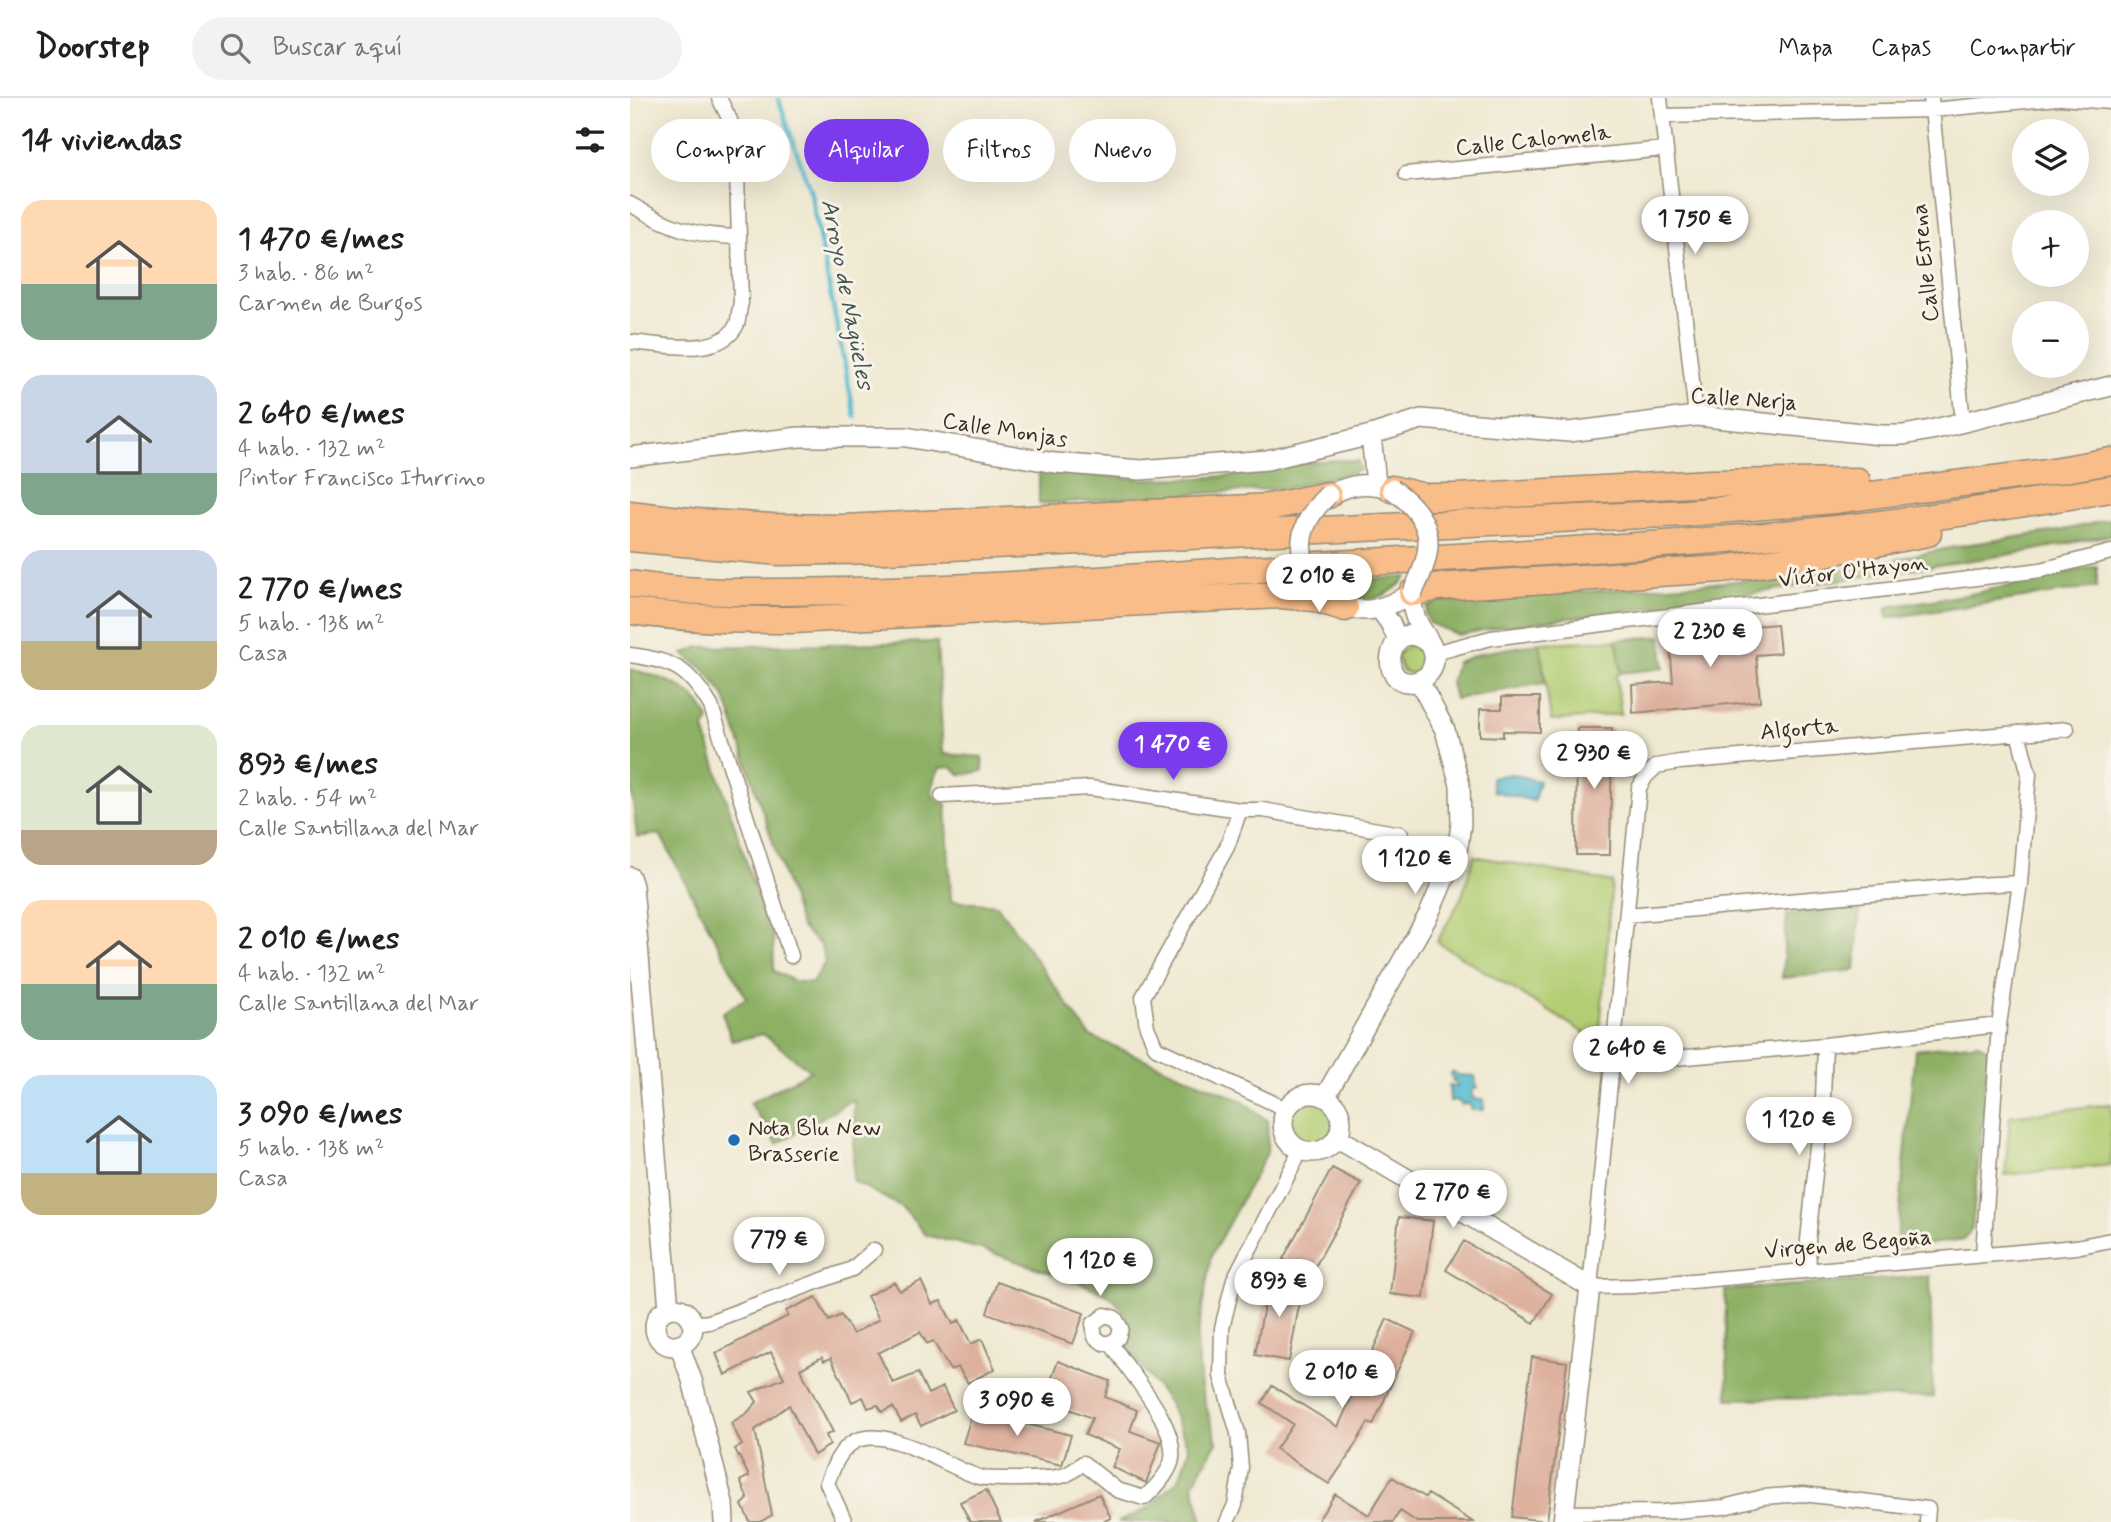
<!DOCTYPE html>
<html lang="es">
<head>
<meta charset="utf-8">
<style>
  :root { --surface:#fff; --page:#f2f2f2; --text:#202124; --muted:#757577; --line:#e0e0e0; --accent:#7c3aed }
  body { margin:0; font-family:Mynerve,sans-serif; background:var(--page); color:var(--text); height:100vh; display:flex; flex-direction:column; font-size:26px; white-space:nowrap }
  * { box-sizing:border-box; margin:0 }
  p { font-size:23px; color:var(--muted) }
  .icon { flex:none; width:38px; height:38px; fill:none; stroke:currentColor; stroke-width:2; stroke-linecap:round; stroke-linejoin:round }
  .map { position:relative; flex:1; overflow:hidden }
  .side { display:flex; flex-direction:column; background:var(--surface); width:630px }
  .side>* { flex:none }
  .banner { position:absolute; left:21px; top:21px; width:665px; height:63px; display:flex; gap:14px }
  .tools { position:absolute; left:1382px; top:21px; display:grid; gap:14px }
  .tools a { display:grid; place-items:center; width:77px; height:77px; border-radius:50%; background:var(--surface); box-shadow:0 7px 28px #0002; font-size:35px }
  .price { position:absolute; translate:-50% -60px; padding:0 16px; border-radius:24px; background:#fff; color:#222; font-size:23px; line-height:46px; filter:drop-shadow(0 2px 4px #0008) }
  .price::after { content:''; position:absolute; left:50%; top:42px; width:21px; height:16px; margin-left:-10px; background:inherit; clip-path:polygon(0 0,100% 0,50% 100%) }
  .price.current { background:var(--accent); color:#fff }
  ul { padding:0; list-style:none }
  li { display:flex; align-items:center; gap:21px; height:175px; padding:0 21px }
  li span { display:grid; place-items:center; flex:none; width:196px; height:140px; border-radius:21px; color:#555 }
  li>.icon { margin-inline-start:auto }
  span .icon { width:84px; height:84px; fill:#fffc; stroke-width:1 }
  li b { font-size:30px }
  h2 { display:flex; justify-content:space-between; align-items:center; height:84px; padding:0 21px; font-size:30px }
  .tag { padding:0 24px; border-radius:32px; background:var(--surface); box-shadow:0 7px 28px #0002; font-size:24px; line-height:63px }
  .tag.current { background:var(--accent); color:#fff }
  header { display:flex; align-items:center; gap:42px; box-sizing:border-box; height:98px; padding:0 35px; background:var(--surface); border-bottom:2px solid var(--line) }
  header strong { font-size:33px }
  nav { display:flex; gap:38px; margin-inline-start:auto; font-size:24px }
  .search { width:490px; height:63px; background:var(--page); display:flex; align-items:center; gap:18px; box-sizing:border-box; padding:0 24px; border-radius:38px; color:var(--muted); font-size:26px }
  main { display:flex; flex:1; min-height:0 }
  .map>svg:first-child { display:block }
</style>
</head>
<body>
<header>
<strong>Doorstep</strong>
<div class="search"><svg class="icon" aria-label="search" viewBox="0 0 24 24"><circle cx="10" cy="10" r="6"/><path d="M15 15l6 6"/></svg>Buscar aquí</div>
<nav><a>Mapa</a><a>Capas</a><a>Compartir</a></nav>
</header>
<main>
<section class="side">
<h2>14 viviendas<svg class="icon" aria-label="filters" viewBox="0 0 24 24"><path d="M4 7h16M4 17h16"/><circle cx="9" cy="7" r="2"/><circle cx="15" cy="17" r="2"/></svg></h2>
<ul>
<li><span style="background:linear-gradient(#ffd9b3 60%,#7fa58c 0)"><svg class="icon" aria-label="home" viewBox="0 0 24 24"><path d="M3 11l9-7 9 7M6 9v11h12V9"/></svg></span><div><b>1 470 €/mes</b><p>3 hab. · 86 m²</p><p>Carmen de Burgos</p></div></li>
<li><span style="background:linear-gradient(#c9d6e8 70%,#7fa58c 0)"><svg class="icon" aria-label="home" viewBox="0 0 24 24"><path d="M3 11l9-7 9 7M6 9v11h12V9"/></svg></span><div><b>2 640 €/mes</b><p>4 hab. · 132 m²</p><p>Pintor Francisco Iturrino</p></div></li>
<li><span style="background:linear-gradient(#c9d6e8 65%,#c2b280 0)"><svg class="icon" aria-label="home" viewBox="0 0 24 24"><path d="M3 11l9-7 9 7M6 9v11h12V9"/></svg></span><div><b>2 770 €/mes</b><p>5 hab. · 138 m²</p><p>Casa</p></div></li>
<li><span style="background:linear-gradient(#dfe7d0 75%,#b9a48a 0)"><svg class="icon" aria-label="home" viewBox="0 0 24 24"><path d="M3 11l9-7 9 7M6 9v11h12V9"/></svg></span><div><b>893 €/mes</b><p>2 hab. · 54 m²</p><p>Calle Santillana del Mar</p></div></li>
<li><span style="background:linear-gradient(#ffd9b3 60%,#7fa58c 0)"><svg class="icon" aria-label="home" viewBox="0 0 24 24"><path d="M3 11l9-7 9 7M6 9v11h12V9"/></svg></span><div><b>2 010 €/mes</b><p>4 hab. · 132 m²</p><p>Calle Santillana del Mar</p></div></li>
<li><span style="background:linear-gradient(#bfe0f5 70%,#c2b280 0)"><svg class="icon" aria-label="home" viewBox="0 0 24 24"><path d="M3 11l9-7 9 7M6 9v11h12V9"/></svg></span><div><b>3 090 €/mes</b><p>5 hab. · 138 m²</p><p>Casa</p></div></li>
</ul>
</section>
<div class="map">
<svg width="1481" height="1424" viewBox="0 0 1481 1424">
  <rect width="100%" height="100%" fill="#f7f3e8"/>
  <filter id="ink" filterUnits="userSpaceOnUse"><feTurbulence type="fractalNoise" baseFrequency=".0143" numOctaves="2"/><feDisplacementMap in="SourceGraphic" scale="14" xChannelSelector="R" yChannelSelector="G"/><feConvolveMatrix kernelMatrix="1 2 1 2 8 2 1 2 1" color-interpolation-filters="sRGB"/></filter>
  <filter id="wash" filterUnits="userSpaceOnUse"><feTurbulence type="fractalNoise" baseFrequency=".00686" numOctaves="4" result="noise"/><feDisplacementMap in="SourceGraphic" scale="28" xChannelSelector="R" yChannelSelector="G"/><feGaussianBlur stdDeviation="1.57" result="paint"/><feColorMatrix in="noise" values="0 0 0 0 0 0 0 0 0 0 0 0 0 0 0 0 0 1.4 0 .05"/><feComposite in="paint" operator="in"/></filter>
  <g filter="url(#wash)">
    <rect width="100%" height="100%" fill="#efe9d1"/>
    <path fill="#b2cd73" stroke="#767c48" stroke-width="2" d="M987,542l4,33 -5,2 5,39 -70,7 -11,-78z
      M782,544l17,11 -11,22 -16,-4 -5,-16z
      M844,758l138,26 -13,160 -162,-100 25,-46z
      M659 1024a22 22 0 1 1 44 0a22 22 0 1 1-44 0Z
      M1481,1006v61l-106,10 5,-59z"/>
    <path fill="#8db065" stroke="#646d42" stroke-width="2" d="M705,362l23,1 2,9 -71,18 -250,16v-33l105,8 51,-1 35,-2 50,-11z
      M1481,421v16l-86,17 -336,51 -185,23 -46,9 -29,-12 -3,-8 1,-8 10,-5 19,-2 257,-17 124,-12 127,-26 100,-15z
      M1467,468v21l-210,31v-11l84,-13z
      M777,479c-22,25 -55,33 -78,4z
      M1031,538l3,32 -43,5 -4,-33z
      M307,544l6,112 39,3 1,14 -22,4 -10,-8 -11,1 -6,12 -2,13 4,7 10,4 5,97 46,4 93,131 151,64 27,21 -1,32 -56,103 -14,83 4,50 16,53 -24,42 10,38h-85l30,-14 31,-29 10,-30 -20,-46 -38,-50 -6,-38 -8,-12 -11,-9 -23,-10 -102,-35 -55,-14 -24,-28 -49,-26 1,-82 -77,45 -27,-41 61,-32 -48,-37 -31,7 -10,-28 24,-15 -86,-164 -23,3 -7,-59v-109c31,8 66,18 79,51l-5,9 61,192 8,10 1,40 20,10 18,2 13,-21 -4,-16 -20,-19 -76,-230 -19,-26 -23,-17 16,-7z
      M910,545l5,40 -90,16 -4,-16 6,-21 25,-9z
      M1230,809l-5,63 -73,8 5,-64z
      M1349,945l10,8 -17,177 -8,11 -68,10 19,-199z
      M1300,1178l3,121 -205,2 -3,-109z"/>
    <path fill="#51bacf" stroke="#467276" stroke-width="2" d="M882,676l27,7 -5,20 -41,-10 -2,-14z
      M823,973l5,4 17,1 2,13h-5l1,10 11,1v10h-12l-4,-7 -6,2 -5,-5 -7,1 -1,-15 8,1v-3l-5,-3 3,-2 -3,-1 -2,-4z"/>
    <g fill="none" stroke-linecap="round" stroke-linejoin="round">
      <path stroke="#51bacf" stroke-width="4.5" d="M148,0l32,92 45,227"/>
    </g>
    <g id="blocks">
      <path fill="#deb09e" d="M1147,526l3,29 -24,2 4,46 -127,12 -1,-28 41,-3 -4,-49z
        M872,599h38v35l-37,-1v6l-23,-1v-27h22z
        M947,630h35l-2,127h-34z
        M702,1070l29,15 -50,91 -28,-15z
        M769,1119l34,4 -9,77 -34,-4z
        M834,1143l88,53 -18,29 -88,-53z
        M639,1180l34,5 -14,78 -34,-6z
        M291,1183l11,23 9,-3 12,23 6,-4 12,24 11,-5 13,30 -27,14 -10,-16 -8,3 -17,-29 -6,3 -7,-12 -42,21 15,30 25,-10 10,21 15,-7 11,23 -33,16 -6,-11 -14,7 -8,-15 -11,5 -4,-7 -10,3 -5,-11 -11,5 -21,-44 -7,3 -2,-4 -22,12 33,63 -7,3 4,10 -16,10 -25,-50 -34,25 17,85 -12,7h-10l-8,-17 6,-6 -8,-18 9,-5 -14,-27 7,-4 -11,-22 16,-10 10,-11 -6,-10 33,-14 -13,-26 -46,23 -9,-22 72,-37 -2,-5 30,-14 13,24 12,-6 12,19 26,-15 -12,-23 27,-14 6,9z
        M367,1184l87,31 -11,31 -86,-31z
        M757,1221l28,13 -42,93 -5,-2 -21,35 -18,26 -53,-35 17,-25 -31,-21 10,-17 66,41z
        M902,1259l35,5 -20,159 -35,-4z
        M428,1263l52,20 -5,16 32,13 -7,21 31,11 -15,41 -34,-16 8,-18 -35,-14 7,-17 -48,-19z
        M343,1313l98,24 -9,30 -99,-22z
        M762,1379l33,20 3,-3 45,28h-56l-17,-11 -7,11h-76l18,-28 34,21z
        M356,1392l15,32h-31l-10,-20z
        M469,1396l12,24 -9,4h-66z"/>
    </g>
  </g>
  <g filter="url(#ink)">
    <use href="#blocks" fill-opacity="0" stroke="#958a78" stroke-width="2"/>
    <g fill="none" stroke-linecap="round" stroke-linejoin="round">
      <defs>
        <path id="minor" d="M1030,0l36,318
          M1301,0l32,325
          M1431,0l50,4
          M1032,18l270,-6 126,-12
          M776,76l258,-25
          M0,106c39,23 62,32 108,33
          M0,244c30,2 91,17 107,-18 2,-6 2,-15 4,-21l-5,-161 -6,-22 -11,-22
          M804,555l57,-15 550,-68 70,-18
          M0,557c44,6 58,13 81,51l80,250
          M1437,631l-387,33 -23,4 -11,10 -7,12 -49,499 44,-1 442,-39 35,-7
          M312,698l148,-8 150,22h23l138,24
          M610,712l-13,37 -84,150 4,30 9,21 130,61
          M997,817l345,-30 48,-2
          M983,960l39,2 173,-15 174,-20
          M1353,1156l16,-229 21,-142 9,-109 -11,-41
          M1179,1171l-1,-29 15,-142 2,-53
          M63,1226l16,-2 143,-53 22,-19
          M934,1415l99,-1 61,-5 39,-10 40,-3 125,15 -1,13
          M215,1424l-18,-39c6,-14 11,-31 25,-40 32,-21 96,25 127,34 13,3 73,3 86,-2 6,-2 13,-8 18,-12l34,27 27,8c11,-10 22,-21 27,-35 10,-33 -37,-85 -54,-111l-7,-9h-7l-8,-6 -2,-13 12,-9 10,3 6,10 -3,10 -8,5
          M597,1424l8,-17 6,-37 -3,-35 -17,-57 1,-48 12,-49 67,-129"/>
        <path id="tertiary" d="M741,337l5,49
          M0,359l169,-20h107l149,26 86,7 126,-10 104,-25 50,-16 148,13 127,-16 185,19h22l28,-5 180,-44
          M698,397c24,-11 38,-14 64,-6
          M780,497c2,8 3,18 7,26 6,13 19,25 17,40 -1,9 -7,17 -16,20 -46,12 -29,-74 12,-36
          M706,503c26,18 52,6 76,-8
          M750,511l10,14 8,17
          M0,779l3,9 36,423
          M653 1025a29 29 0 1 1 58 0a29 29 0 1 1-58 0Z
          M695,999l104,-183 29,-68 3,-22 -1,-39 -15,-55 -26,-49
          M708,1040l252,149 -27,235
          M25 1229a19 19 0 1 1 38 0a19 19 0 1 1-38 0Z
          M49,1247l13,35 31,123 1,19"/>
        <path id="motorway" d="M762,391l33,8h32l253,-14 147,-2
          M0,416l67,8 75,5 72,1 425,-21 59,-12
          M0,440l149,14 108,-2 800,-37 147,-13 213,-28 64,-11
          M0,486c68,11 140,8 209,7 139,-2 278,-12 417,-22 196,-13 394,-20 589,-41 89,-10 178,-24 266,-39
          M782,495l25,-6 285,-18 66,-9 140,-27
          M0,513c54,8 108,9 163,9l487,-25 34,3 31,10"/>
      </defs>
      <use href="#minor" stroke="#958a78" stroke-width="17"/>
      <use href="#tertiary" stroke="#958a78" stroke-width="22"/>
      <use href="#motorway" stroke="#958a78" stroke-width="29"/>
      <use href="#minor" stroke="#fff" stroke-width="14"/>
      <use href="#tertiary" stroke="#fff" stroke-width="19"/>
      <use href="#motorway" stroke="#f8bd89" stroke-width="26"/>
      <defs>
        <path id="tertiary-bridge" d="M762,391c44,31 44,58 20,104
          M685,489c-22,-35 -17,-64 13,-92"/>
      </defs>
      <use href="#tertiary-bridge" stroke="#958a78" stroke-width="22" stroke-linecap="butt"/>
      <use href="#tertiary-bridge" stroke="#fff" stroke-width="19"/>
    </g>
  </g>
  <circle fill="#1f6fb2" stroke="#f7f3e8" stroke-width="2.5" cx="104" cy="1042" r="7"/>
  <g text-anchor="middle" stroke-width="6" stroke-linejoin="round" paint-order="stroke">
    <g font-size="23" fill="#3b2a1e" stroke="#f7f3e8">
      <text transform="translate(903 41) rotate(-6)" y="8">Calle Calomela</text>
      <text transform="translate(1294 165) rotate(-96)" y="8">Calle Estena</text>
      <text transform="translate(1114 300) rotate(4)" y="8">Calle Nerja</text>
      <text transform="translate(375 331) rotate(9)" y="8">Calle Monjas</text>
      <text transform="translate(1223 472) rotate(-7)" y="8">Víctor O'Hayon</text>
      <text transform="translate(1169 630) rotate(-5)" y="8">Algorta</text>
      <text transform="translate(1218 1145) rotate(-5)" y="8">Virgen de Begoña</text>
    </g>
    <g font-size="23" fill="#3b2a1e" stroke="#f7f3e8" text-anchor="start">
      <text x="118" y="1037">Nota Blu New<tspan x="118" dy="26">Brasserie</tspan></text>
    </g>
    <g font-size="24" font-style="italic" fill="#425553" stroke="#f7f3e8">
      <text transform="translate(218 196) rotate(79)" y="8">Arroyo de Nagüeles</text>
    </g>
  </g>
</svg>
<div class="tools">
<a><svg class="icon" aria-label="layers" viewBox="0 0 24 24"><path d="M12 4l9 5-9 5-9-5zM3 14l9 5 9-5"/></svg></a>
<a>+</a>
<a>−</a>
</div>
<b class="price" style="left:1065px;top:158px">1 750 €</b>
<b class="price" style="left:689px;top:516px">2 010 €</b>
<b class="price" style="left:1080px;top:571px">2 230 €</b>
<b class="price current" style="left:543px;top:684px">1 470 €</b>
<b class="price" style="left:964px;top:693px">2 930 €</b>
<b class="price" style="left:785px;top:798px">1 120 €</b>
<b class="price" style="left:998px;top:988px">2 640 €</b>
<b class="price" style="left:1169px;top:1059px">1 120 €</b>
<b class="price" style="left:823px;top:1132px">2 770 €</b>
<b class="price" style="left:149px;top:1179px">779 €</b>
<b class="price" style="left:470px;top:1200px">1 120 €</b>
<b class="price" style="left:649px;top:1221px">893 €</b>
<b class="price" style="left:712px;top:1312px">2 010 €</b>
<b class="price" style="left:387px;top:1340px">3 090 €</b>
<div class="banner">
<a class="tag">Comprar</a>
<a class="tag current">Alquilar</a>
<a class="tag">Filtros</a>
<a class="tag">Nuevo</a>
</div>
</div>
</main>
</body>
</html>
